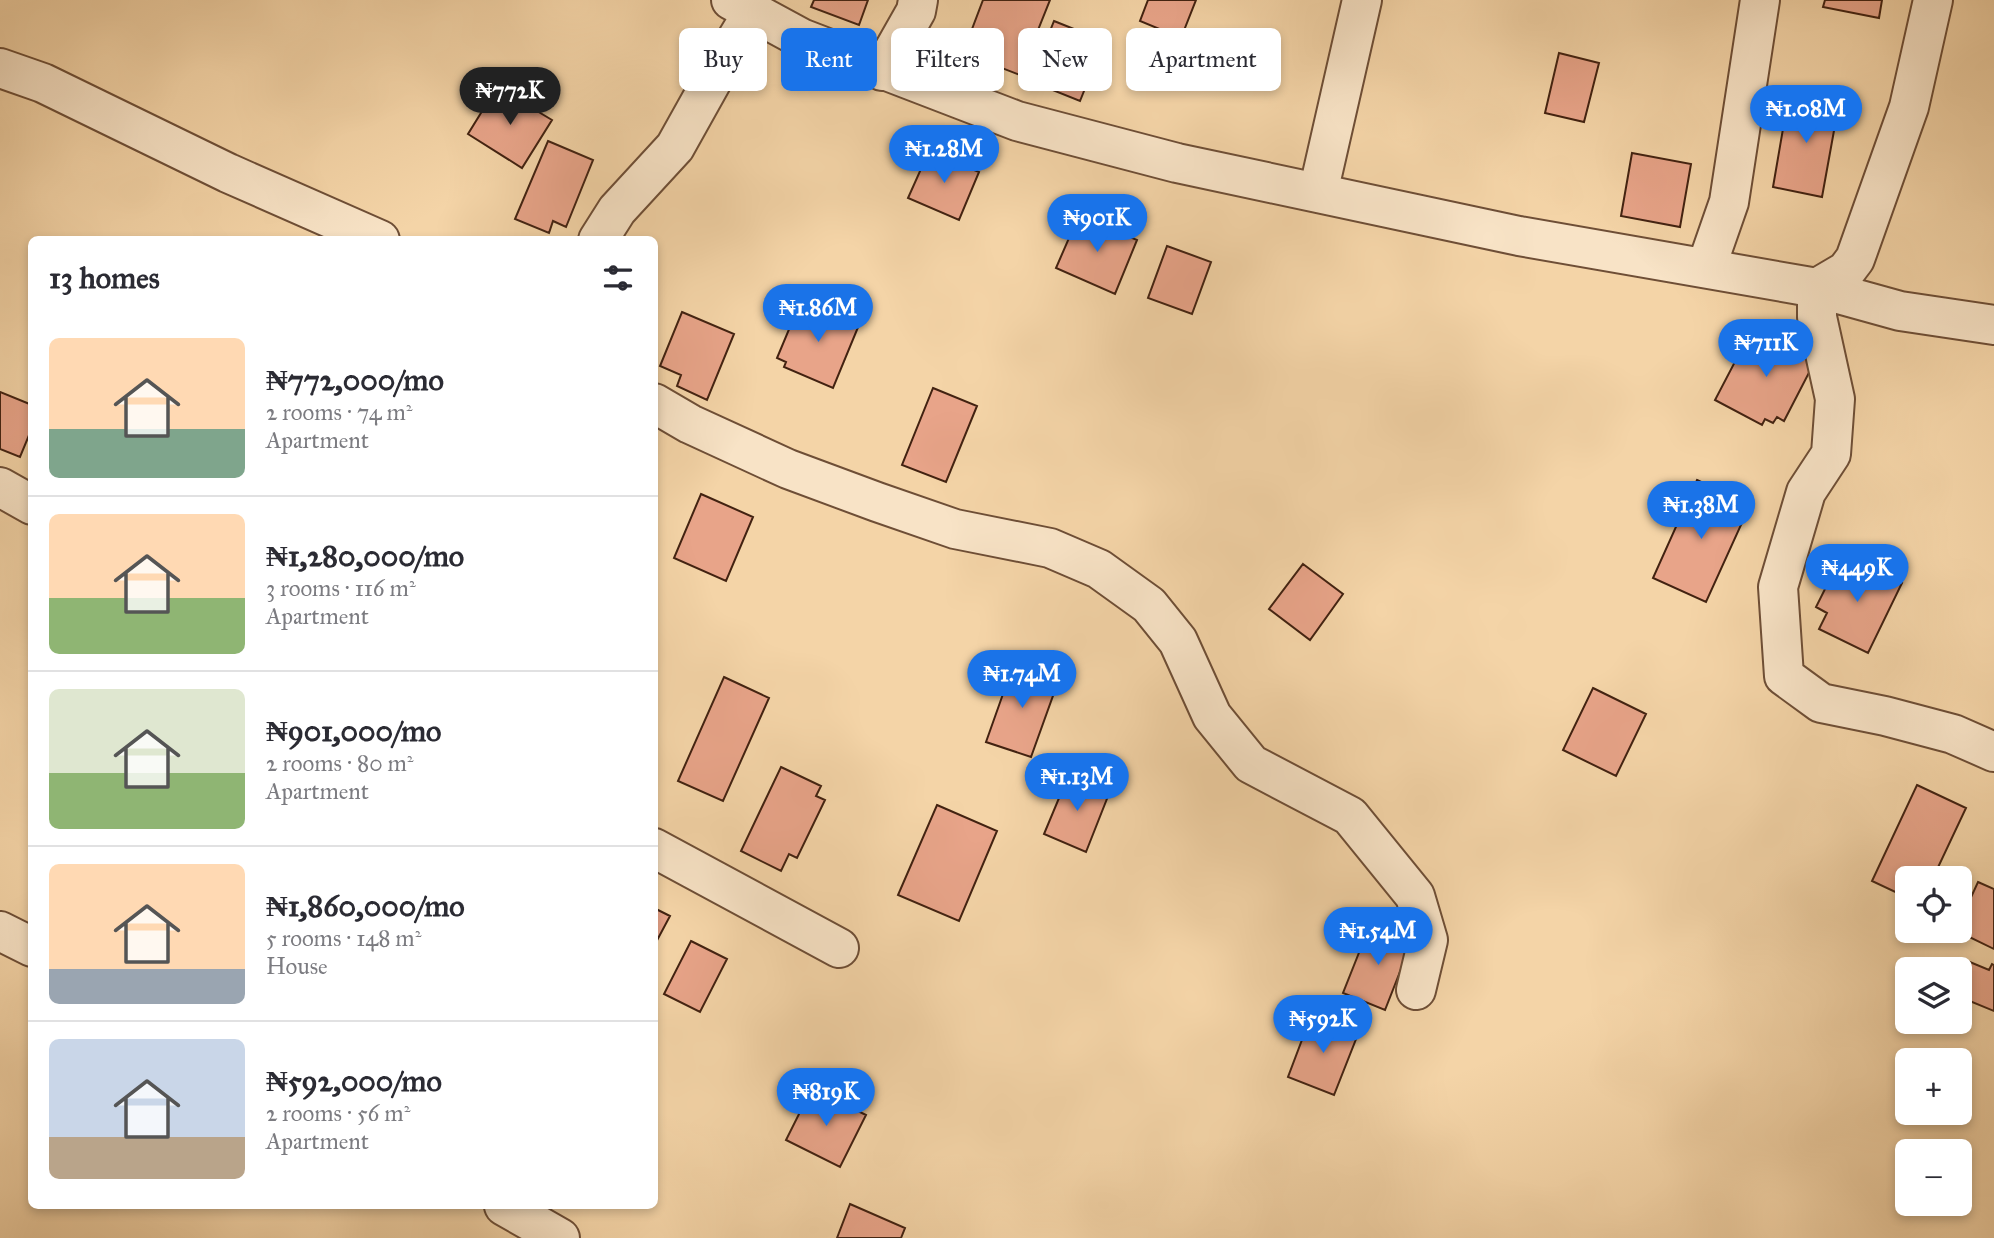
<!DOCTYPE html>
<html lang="en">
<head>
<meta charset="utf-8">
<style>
  :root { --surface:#fff; --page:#f2f2f3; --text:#2b2b33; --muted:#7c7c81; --line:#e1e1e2; --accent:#1a73e8 }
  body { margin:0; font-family:"IM FELL Great Primer",serif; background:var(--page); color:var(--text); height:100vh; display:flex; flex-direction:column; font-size:26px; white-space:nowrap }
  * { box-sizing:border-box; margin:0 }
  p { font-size:23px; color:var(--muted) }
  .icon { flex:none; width:38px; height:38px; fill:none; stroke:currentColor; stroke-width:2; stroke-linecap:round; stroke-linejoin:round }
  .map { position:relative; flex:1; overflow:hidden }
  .sheet { position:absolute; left:28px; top:236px; width:630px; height:973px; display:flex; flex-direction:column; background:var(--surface); border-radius:10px; box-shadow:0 4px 10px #0003 }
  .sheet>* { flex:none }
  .hud { position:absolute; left:679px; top:28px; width:665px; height:63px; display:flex; gap:14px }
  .fabs { position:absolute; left:1895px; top:866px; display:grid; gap:14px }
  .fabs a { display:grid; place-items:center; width:77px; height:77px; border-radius:10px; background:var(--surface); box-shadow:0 4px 10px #0003; font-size:35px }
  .price { position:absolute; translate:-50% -60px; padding:0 16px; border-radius:24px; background:var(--accent); color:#fff; font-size:23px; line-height:46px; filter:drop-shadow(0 2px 4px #0008) }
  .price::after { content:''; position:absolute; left:50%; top:42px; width:21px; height:16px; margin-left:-10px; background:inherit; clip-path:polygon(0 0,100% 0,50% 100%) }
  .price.active { background:#222; color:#fff }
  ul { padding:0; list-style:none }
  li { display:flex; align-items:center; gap:21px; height:175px; padding:0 21px }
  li+li { border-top:2px solid var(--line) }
  li span { display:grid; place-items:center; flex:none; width:196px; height:140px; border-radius:10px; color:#555 }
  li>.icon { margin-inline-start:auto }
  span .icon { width:84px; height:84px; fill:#fffc; stroke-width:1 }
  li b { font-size:30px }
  h2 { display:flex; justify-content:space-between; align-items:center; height:84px; padding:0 21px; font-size:30px }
  .chip { padding:0 24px; border-radius:10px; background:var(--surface); box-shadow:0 4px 10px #0003; font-size:24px; line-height:63px }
  .chip.active { background:var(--accent); color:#fff }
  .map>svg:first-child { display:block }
</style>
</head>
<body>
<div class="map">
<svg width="1994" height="1238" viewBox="0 0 1994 1238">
  <rect width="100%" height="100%" fill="#f4d4a7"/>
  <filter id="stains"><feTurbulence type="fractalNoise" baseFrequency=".00286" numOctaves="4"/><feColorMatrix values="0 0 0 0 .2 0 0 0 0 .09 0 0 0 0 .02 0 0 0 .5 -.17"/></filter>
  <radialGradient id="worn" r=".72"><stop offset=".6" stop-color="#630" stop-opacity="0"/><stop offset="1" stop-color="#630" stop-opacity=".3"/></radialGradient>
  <path fill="#e8a489" stroke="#422211" stroke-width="2" d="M814,0h54l-9,25 -48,-18z
    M983,0h67l-30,75 -57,-22z
    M1148,0h48l-15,38 -41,-17z
    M1825,0h57l-3,18 -56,-11z
    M1054,21l50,20 -24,60 -50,-20z
    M1559,53l40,10 -15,59 -39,-9z
    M497,87l55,33 -30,48 -54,-34z
    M1789,94l50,9 -17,94 -49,-10z
    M548,141l45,19 -27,67 -13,-6 -4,12 -34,-14z
    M929,151l50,21 -20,48 -51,-22z
    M1632,153l59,11 -11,63 -59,-11z
    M1079,215l58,25 -22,54 -59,-26z
    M1167,246l44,16 -19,52 -44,-16z
    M800,303l42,18 3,-8 16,7 -28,68 -49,-21 2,-5 -9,-4z
    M682,312l52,22 -27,66 -30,-14 4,-11 -21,-9z
    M1764,326l33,17 -5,8 22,12 -30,58 -7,-4 -4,6 -8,-4 -3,6 -47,-25 24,-46 8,4z
    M933,388l44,18 -31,76 -44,-17z
    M0,392l32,13v23l-12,29 -20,-8z
    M1697,480l53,25 -44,97 -53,-24z
    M701,494l52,23 -27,64 -52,-23z
    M1848,556l54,27 -34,70 -49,-24 8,-16 -11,-6 18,-36 6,3z
    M1303,564l40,30 -33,46 -41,-31z
    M1014,663l45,16 -28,78 -45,-15z
    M724,677l45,21 -46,103 -45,-20z
    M1593,688l53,26 -30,62 -53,-26z
    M781,767l40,19 -5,10 9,4 -28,58 -8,-4 -8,17 -40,-20z
    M1069,774l41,17 -24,61 -42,-18z
    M1917,785l49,23 -33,70h-25v20l-36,-17z
    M937,805l60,26 -38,90 -61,-26z
    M1978,882l16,7v60l-37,-18h3v-10z
    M654,908l16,8 -16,30z
    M1370,925l42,16 -27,69 -42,-17z
    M691,941l36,18 -27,53 -36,-18z
    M1965,960l24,10 3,-6 2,1v46l-34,-14v-24z
    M1311,1016l47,18 -24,61 -46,-18z
    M812,1088l54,27 -26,52 -54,-27z
    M850,1204l55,24 -4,10h-64z"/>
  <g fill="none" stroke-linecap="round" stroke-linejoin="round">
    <defs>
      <path id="minor" d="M731,0l70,38 216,83 160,42 342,73 298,52v29l18,82 -4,55 -25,38 -28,95 6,89 37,27 64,13 68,18 41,18
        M0,68l43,15 185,90 152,67
        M882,71l34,-60 2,-11
        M1318,193l44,-193
        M598,240l19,-30 58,-63 43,-77 35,-58
        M1706,268l23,-66 31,-202
        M1817,288l29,-17 9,-12 54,-152 24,-107
        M1817,288l83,23 94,14
        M654,403l36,21 98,45 89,33 78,27 95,19 49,21 50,36 29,36 34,75 39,48 99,52 65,80 13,44 -12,50
        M0,487l32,18
        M654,848l185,100
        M0,931l32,16
        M504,1206l56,32"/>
    </defs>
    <use href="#minor" stroke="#6e4e36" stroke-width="42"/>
    <use href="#minor" stroke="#f8e3c6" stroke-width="38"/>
  </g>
  <rect width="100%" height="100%" filter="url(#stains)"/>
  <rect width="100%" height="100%" fill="url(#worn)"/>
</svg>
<div class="fabs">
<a><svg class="icon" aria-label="locate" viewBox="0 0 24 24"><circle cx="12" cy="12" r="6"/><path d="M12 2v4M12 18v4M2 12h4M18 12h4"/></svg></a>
<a><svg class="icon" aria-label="layers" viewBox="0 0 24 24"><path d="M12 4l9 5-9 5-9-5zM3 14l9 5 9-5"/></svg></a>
<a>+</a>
<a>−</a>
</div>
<b class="price active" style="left:510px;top:127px">₦772K</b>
<b class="price" style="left:1806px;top:145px">₦1.08M</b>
<b class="price" style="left:944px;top:185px">₦1.28M</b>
<b class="price" style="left:1097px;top:254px">₦901K</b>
<b class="price" style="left:818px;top:344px">₦1.86M</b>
<b class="price" style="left:1766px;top:379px">₦711K</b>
<b class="price" style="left:1701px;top:541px">₦1.38M</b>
<b class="price" style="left:1857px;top:604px">₦449K</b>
<b class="price" style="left:1022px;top:710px">₦1.74M</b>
<b class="price" style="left:1077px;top:813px">₦1.13M</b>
<b class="price" style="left:1378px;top:967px">₦1.54M</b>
<b class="price" style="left:1323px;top:1055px">₦592K</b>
<b class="price" style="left:826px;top:1128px">₦819K</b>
<div class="hud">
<a class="chip">Buy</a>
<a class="chip active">Rent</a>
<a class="chip">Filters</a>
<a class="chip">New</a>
<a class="chip">Apartment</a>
</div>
<section class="sheet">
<h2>13 homes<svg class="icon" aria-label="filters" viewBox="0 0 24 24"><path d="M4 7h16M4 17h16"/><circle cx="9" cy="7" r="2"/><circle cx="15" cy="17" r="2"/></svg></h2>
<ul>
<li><span style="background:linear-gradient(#ffd9b3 65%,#7fa58c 0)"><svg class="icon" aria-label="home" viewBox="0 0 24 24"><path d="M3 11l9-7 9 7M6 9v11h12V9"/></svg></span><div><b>₦772,000/mo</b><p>2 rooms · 74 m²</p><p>Apartment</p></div></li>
<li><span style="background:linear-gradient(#ffd9b3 60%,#8fb573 0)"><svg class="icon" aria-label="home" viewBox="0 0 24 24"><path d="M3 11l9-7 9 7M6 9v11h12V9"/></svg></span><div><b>₦1,280,000/mo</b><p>3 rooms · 116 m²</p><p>Apartment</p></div></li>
<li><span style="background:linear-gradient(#dfe7d0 60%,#8fb573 0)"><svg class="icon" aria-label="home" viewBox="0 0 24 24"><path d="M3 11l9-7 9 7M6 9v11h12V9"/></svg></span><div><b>₦901,000/mo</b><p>2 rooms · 80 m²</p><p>Apartment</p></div></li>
<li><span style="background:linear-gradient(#ffd9b3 75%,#9aa5b1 0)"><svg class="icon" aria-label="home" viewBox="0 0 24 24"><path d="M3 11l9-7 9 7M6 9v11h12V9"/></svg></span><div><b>₦1,860,000/mo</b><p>5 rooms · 148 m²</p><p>House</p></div></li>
<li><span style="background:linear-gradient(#c9d6e8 70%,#b9a48a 0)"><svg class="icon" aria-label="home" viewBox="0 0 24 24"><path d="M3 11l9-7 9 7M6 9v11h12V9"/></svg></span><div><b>₦592,000/mo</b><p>2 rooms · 56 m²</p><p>Apartment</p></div></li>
</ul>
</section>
</div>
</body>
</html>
